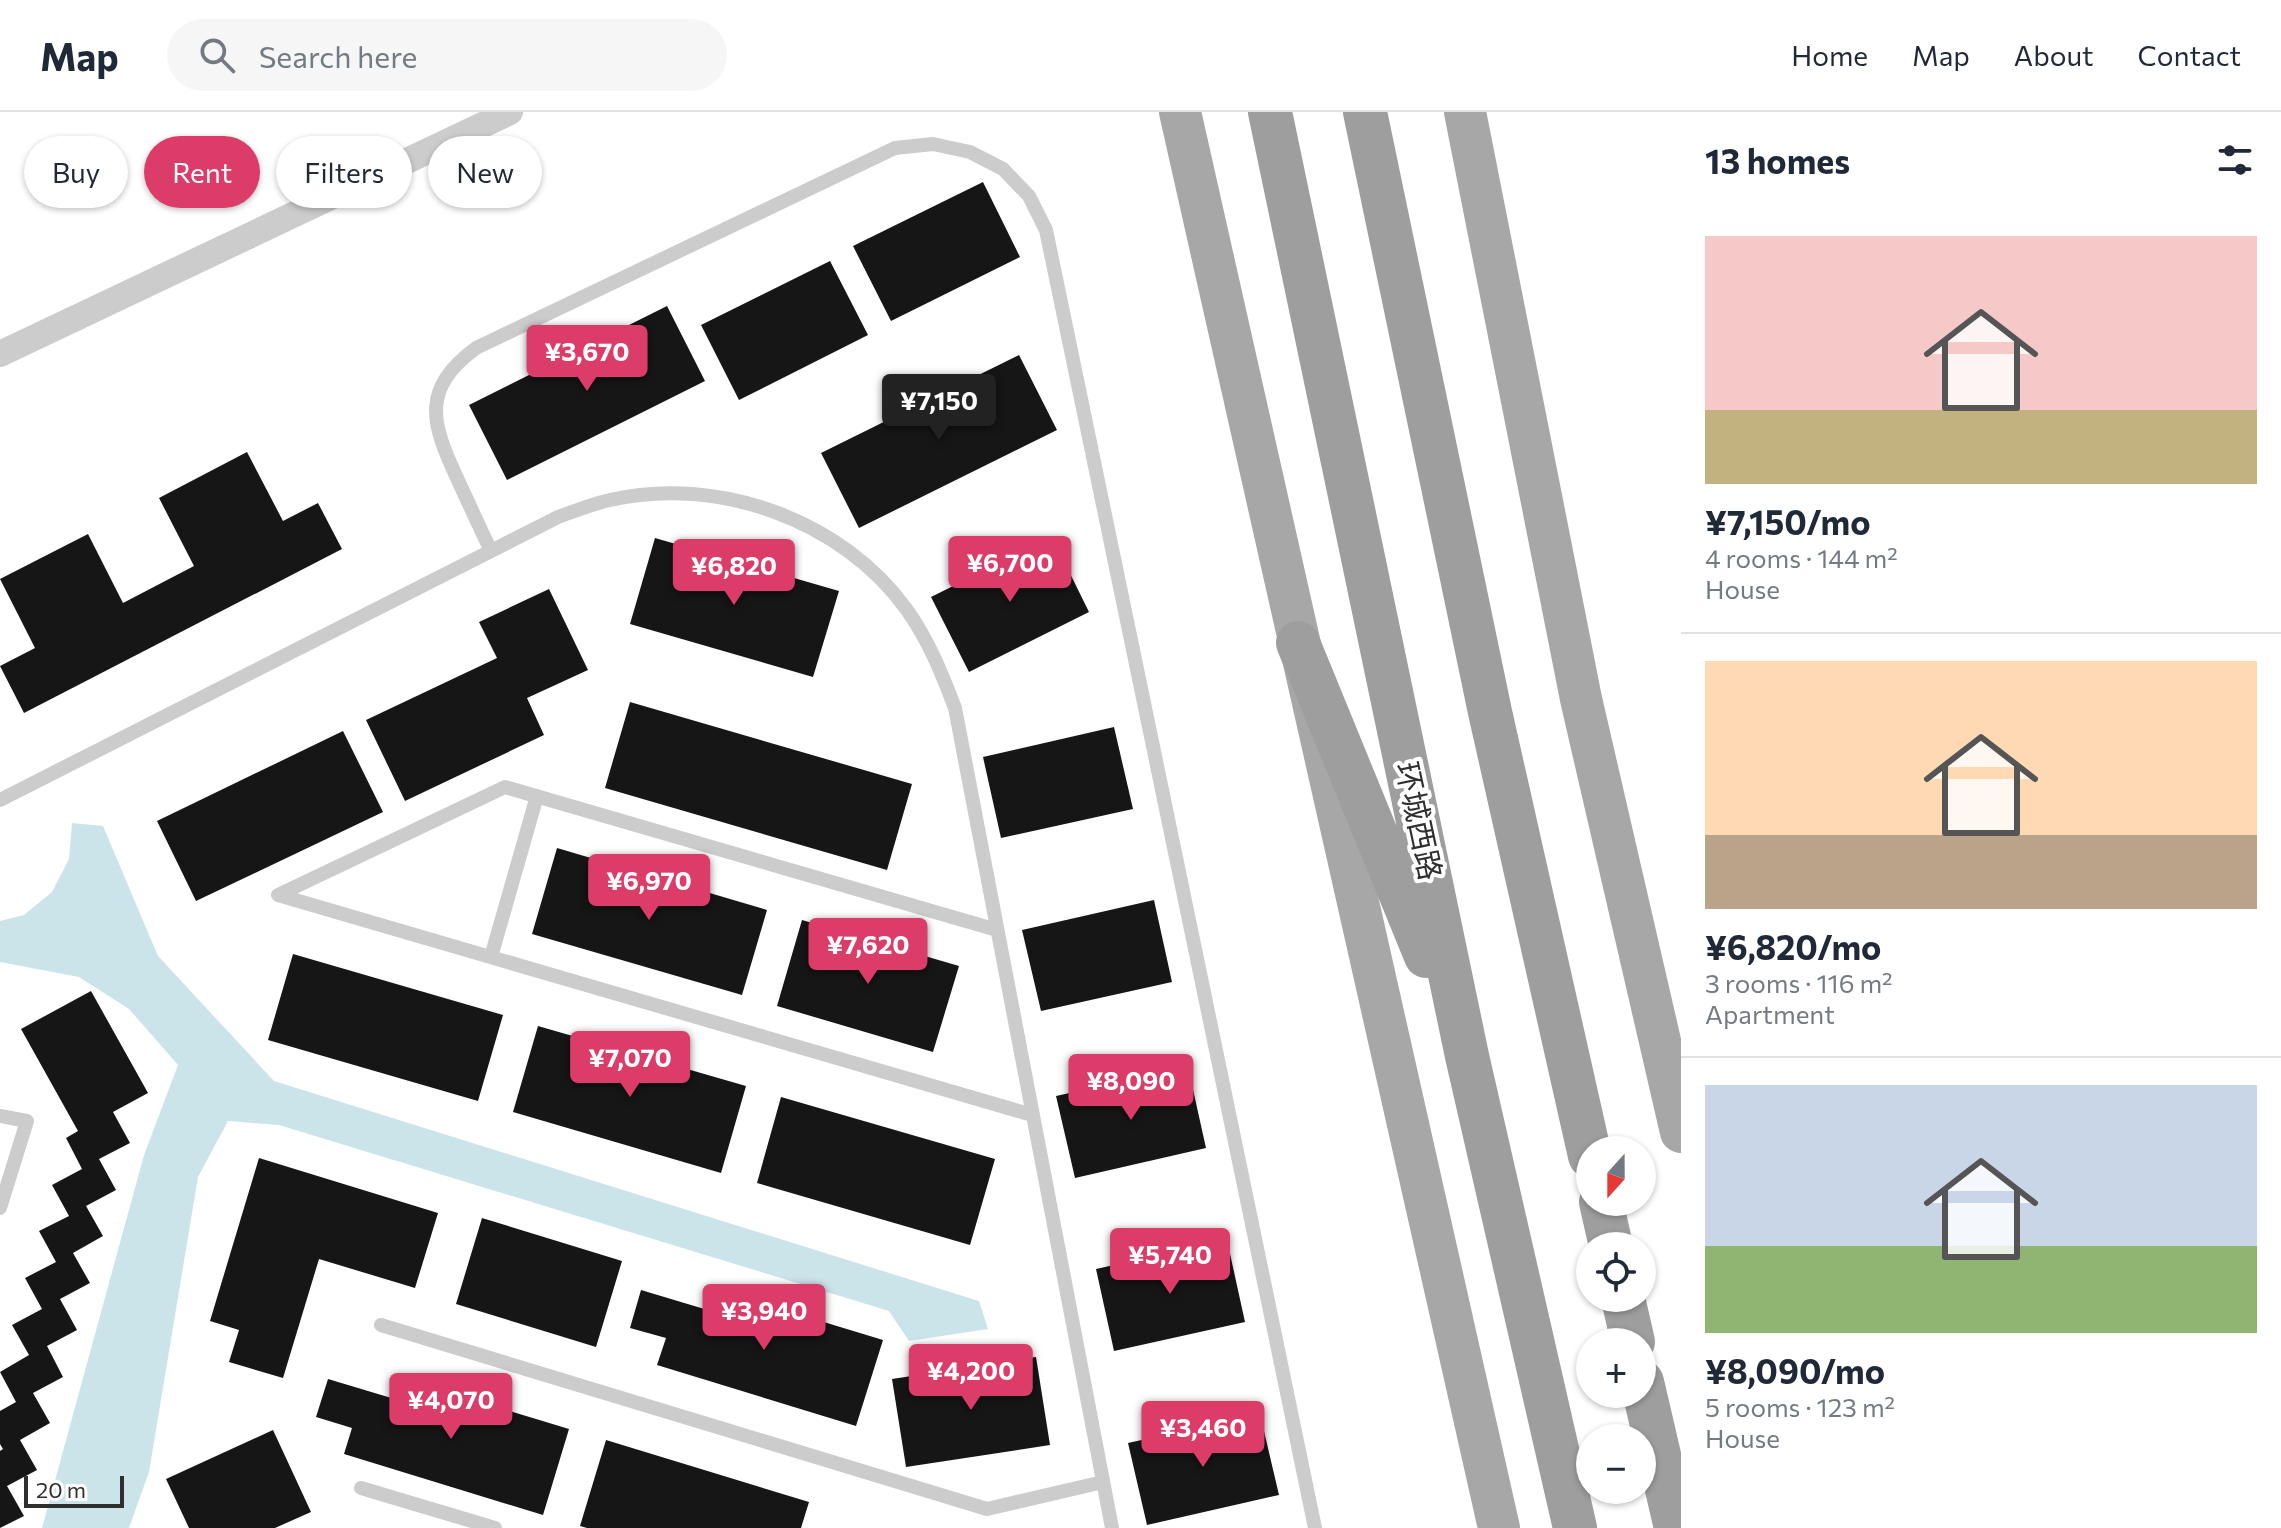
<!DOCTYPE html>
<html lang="en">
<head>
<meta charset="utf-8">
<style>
  :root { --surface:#fff; --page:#f6f6f7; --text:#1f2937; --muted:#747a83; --line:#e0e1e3; --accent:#db3c68 }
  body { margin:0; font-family:Commissioner,"Noto Sans SC",sans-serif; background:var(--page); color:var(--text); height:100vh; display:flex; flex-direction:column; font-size:30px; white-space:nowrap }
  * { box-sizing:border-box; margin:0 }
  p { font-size:26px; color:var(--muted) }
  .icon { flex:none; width:44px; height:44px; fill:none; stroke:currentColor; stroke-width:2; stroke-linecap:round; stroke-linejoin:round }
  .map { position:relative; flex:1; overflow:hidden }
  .drawer { display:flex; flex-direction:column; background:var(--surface); width:600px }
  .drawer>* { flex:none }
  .guide { position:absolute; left:24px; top:24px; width:760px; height:72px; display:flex; gap:16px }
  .needle { width:52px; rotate:201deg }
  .fabs { position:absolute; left:1576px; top:1024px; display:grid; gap:16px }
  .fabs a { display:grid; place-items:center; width:80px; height:80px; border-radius:50%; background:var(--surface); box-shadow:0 2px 6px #0004; font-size:40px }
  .scale { position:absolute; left:24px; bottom:20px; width:100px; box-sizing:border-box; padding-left:8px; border:4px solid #2f2f2f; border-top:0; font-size:22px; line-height:28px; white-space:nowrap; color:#2f2f2f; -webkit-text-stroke:6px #fff; paint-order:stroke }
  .price { position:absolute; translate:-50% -68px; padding:0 18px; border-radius:8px; background:var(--accent); color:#fff; font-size:26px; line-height:52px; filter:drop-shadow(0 2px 4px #0008) }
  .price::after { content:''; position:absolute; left:50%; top:48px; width:24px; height:18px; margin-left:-12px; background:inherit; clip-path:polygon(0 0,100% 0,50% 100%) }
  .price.current { background:#222; color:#fff }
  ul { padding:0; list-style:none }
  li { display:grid; align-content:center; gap:16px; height:424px; padding:0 24px }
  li+li { border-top:2px solid var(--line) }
  li span { display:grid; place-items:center; height:248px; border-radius:0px; color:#555 }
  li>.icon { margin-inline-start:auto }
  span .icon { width:144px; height:144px; fill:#fffc; stroke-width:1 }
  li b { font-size:34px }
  h2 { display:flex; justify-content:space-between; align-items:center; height:96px; padding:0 24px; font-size:34px }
  .pill { padding:0 28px; border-radius:36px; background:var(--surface); box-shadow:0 2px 6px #0004; font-size:28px; line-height:72px }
  .pill.current { background:var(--accent); color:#fff }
  header { display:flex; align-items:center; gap:48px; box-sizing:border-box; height:112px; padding:0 40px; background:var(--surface); border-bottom:2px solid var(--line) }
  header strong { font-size:38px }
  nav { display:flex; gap:44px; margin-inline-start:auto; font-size:28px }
  .search { width:560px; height:72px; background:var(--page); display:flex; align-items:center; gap:20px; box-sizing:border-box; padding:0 28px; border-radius:44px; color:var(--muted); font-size:30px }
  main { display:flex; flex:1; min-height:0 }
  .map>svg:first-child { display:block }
</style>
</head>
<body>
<header>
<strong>Map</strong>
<div class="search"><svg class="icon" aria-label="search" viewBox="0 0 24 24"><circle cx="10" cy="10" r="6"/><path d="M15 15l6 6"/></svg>Search here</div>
<nav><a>Home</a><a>Map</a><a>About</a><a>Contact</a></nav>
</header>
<main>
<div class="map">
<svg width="1681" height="1416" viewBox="0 0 1681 1416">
  <rect width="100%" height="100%" fill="#fff"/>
  <path fill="#cbe4ea" d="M72,711l31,3 55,130 116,125 705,220 9,28 -79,12 -20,-30 -610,-186 -51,-4 -30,56 -49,295 -20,56h-87l102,-373 34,-90 -49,-56 -50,-32 -79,-15v-41l24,-6 28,-23 17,-33z"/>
  <path fill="#161616" d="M983,70l37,75 -129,64 -38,-75z
    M830,149l38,74 -129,65 -38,-75z
    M667,194l38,75 -198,99 -38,-75z
    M1019,243l38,75 -198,98 -38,-75z
    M247,340l36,69 35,-18 24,46 -318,164 -24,-47 35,-18 -35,-69 88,-45 35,69 71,-37 -35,-68z
    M1052,425l37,75 -120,60 -38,-75z
    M655,426l184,53 -26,86 -183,-53z
    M549,477l39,81 -61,28 17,37 -139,66 -39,-81 131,-62 -18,-36z
    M630,590l282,82 -25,86 -282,-82z
    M1114,615l19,82 -132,29 -18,-81z
    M343,619l40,81 -187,89 -39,-80z
    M557,736l210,62 -25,85 -210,-61z
    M1154,788l18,82 -131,29 -19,-81z
    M802,808l157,46 -26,86 -156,-46z
    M293,842l210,61 -25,86 -210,-61z
    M91,879l57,102 -35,19 17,31 -31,16 17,31 -30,16 17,30 -30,17 17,30 -30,16 17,31 -30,16 16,31 -30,16 17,30 -30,17 17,30 -30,16 17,30 -24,12v-77l3,-2 -3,-5v-33l16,-9 -16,-30 29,-17 -17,-30 30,-16 -17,-31 31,-16 -17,-31 30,-15 -17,-31 30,-16 -16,-31 12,-7 -57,-102z
    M538,914l208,60 -25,87 -208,-61z
    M1188,955l18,81 -131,30 -19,-82z
    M781,985l214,62 -25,86 -213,-62z
    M259,1046l179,55 -23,75 -96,-29 -36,119 -54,-16 10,-32 -29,-9z
    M482,1106l140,43 -26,86 -140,-43z
    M1227,1128l18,82 -131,29 -18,-82z
    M641,1178l70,21 7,-21 165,50 -27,86 -199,-61 9,-27 -36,-10z
    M1036,1245l14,88 -144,22 -14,-88z
    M328,1267l70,21 6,-21 165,50 -26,86 -199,-61 8,-26 -36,-11z
    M1260,1302l19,81 -132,30 -19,-82z
    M273,1318l38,82 -36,16h-86l-23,-49z
    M606,1328l203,62 -8,26h-214l-7,-2z"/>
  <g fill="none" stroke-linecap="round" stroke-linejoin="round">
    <path stroke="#ccc" stroke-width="14" d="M491,439c-12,-25 -23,-49 -34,-73 -26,-56 -36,-89 19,-130l419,-200 38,-4 37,8 33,17 26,27 17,34 269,1298
      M0,688l558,-283c17,-6 34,-13 52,-17 107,-25 233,20 297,110 22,31 35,64 48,98l157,820
      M997,818l-492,-143 -227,108 754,220
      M491,845l46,-161
      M0,1004l27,5 -27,87
      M381,1213l606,184 116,-27
      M361,1376l134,40"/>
    <path stroke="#ccc" stroke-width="26" d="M0,242l510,-242"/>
    <path stroke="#a7a7a7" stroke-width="42" d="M1180,0l319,1416
      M1465,0l116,587 100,433"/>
    <path stroke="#9e9e9e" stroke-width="44" d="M1270,0l197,944 108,472
      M1365,0l125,600 100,444
      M1298,531l128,313
      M1601,1090l10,44
      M1623,1186l10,44
      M1642,1270l34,146"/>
  </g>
  <g text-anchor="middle" stroke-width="8" stroke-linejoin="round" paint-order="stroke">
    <g font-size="30" fill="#2f2f2f" stroke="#fff">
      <text transform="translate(1418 709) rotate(78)" y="10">环城西路</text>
    </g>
  </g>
</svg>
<div class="fabs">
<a><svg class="needle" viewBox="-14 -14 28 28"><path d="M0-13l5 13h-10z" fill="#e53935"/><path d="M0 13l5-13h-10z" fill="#747a83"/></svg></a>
<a><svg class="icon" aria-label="locate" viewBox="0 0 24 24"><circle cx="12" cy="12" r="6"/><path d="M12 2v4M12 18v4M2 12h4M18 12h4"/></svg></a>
<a>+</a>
<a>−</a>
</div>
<div class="scale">20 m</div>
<b class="price" style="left:587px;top:281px">¥3,670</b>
<b class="price current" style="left:939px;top:330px">¥7,150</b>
<b class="price" style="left:1010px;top:492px">¥6,700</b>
<b class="price" style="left:734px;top:495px">¥6,820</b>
<b class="price" style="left:649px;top:810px">¥6,970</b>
<b class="price" style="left:868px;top:874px">¥7,620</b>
<b class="price" style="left:630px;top:987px">¥7,070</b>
<b class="price" style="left:1131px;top:1010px">¥8,090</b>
<b class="price" style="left:1170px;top:1184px">¥5,740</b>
<b class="price" style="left:764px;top:1240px">¥3,940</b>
<b class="price" style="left:971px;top:1300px">¥4,200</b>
<b class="price" style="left:451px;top:1329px">¥4,070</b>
<b class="price" style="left:1203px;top:1357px">¥3,460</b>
<div class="guide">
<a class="pill">Buy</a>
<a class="pill current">Rent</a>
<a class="pill">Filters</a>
<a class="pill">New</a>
</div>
</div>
<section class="drawer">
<h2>13 homes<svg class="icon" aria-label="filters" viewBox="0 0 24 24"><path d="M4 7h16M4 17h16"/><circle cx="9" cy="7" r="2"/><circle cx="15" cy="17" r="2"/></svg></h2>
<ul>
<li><span style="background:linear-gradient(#f6c9c9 70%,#c2b280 0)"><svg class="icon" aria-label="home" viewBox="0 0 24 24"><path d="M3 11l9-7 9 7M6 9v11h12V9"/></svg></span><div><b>¥7,150/mo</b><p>4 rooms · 144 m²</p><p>House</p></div></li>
<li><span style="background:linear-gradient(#ffd9b3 70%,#b9a48a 0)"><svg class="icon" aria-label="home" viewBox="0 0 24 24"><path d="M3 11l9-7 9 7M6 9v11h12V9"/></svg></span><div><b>¥6,820/mo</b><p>3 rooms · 116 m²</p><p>Apartment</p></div></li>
<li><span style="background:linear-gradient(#c9d6e8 65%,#8fb573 0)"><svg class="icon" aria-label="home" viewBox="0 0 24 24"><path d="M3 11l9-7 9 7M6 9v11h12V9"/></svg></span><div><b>¥8,090/mo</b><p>5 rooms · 123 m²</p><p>House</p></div></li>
</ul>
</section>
</main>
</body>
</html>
